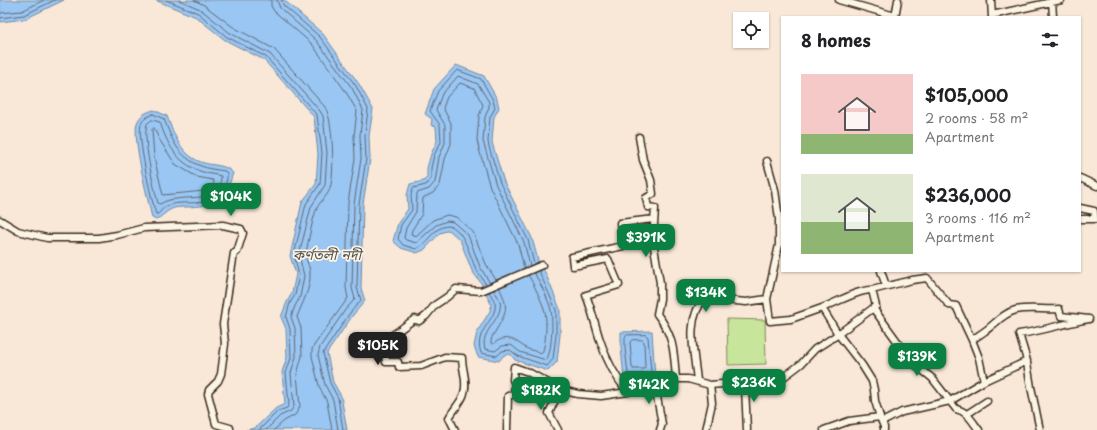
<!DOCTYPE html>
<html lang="en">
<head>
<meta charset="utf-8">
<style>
  :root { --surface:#fff; --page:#f6f6f6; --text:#202124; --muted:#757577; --accent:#0b8043 }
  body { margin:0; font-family:"Playpen Sans","Noto Sans Bengali",sans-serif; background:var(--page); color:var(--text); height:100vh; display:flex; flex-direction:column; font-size:15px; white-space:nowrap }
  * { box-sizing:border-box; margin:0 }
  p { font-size:13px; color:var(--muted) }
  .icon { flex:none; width:22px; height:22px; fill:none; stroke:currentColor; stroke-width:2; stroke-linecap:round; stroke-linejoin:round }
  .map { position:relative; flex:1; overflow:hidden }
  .drawer { position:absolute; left:781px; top:16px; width:300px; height:256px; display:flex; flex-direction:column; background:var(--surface); border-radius:0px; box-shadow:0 1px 3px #0004 }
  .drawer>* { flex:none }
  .buttons { position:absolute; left:733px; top:12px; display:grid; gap:8px }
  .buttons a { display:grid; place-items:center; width:36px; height:36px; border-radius:0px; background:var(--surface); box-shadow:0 1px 3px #0004; font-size:20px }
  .price { position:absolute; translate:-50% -34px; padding:0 9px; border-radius:8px; background:var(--accent); color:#fff; font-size:13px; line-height:26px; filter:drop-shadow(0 1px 2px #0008) }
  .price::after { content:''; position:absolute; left:50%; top:24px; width:12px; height:9px; margin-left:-6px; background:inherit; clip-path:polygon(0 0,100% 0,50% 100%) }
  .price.current { background:#222; color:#fff }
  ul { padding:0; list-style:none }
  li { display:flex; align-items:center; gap:12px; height:100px; padding:0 20px }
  li span { display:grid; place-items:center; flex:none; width:112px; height:80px; border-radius:0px; color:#555 }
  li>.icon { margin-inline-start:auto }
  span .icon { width:48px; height:48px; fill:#fffc; stroke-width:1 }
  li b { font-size:17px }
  h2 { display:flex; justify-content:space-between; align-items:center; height:48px; padding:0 20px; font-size:17px }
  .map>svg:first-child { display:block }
</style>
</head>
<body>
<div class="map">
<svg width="1097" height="430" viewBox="0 0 1097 430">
  <rect width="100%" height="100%" fill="#f9e8d8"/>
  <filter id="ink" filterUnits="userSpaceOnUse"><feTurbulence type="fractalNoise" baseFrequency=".025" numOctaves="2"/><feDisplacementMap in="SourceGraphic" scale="8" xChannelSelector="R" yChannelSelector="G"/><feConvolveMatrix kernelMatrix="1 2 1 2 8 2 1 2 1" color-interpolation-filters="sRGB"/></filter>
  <g filter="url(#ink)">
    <path fill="#c8e59c" stroke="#82885d" d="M727,319l38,1 1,44 -38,1z"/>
    <path fill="#99c6f3" stroke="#73889e" d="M0,0h64l-39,19 -25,3z
      M155,0h129l39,34 36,50 14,25 -4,27 1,23 -7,45 -2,84 4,13 -12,14 -26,38 6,29 8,14 6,34h-101l9,-2 21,-20 9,-4 -3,-32 5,-15 -1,-28 -5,-12 6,-15 5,-9 4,-19 -6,-18 12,-54 14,-18 2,-30 -4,-37 -50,-57 -39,-20 -29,-23z
      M456,65l28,11 13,23 2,9 -5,9 -2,24 1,5 11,36 28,56 7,26 6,8 15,37v26l-3,27 -9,9 -33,-11 -5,-6 -6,1 -5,6 -21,-4 -4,-11 3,-14 13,-21 1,-7 -10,-21 -9,-12 -12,-31 -11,-10 -9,3 -16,17 -7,3 -16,-5 -8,-7 5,-18 10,-14 -1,-14 3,-11 14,-3 3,-4v-9l4,-14 6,-13 -1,-14 -5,-2 1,-6 -7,-5 9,-25z
      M154,110l13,6c7,19 15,41 37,47 11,3 21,1 29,10 -9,30 -14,32 -44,34 -5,0 -10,0 -15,1 -8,3 -11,8 -18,12l-4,-2c-4,-19 -20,-80 -15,-95 3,-8 9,-11 17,-13z
      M652,331l3,46 -31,2 -3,-31v-16z"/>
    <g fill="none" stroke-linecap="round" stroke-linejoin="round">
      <path stroke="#616873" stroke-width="1" d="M166,0l32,13 29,24 39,20 51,58 5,38 -2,31 -14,20 -12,51 5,20 -4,20 -5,8 -4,14 4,12 1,29 -5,15 3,31 -2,4 -9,3 -19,19
        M179,0l21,9 30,24 40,21 50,57 3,5 4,37 -2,32 -14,22 -12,48 5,21 -4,21 -5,9 -4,11 4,11 1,29 -5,16 3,33 -3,5 -11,5 -14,14
        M194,0l10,5 29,22 41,22 51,58c8,11 10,67 5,81 -2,8 -10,13 -13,20 -4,8 -9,35 -11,45 -1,7 4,13 4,20 1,16 -8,30 -13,44l4,11 1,28 -5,18 3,33 -5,8 -11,6 -10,9
        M271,0v6l3,5 38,33 34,48 11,19 -3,25 1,23 -7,44 -2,85 2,10 -33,46 -3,5v7l7,30 8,16 5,28
        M277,0l3,8 36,32 36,48 11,22 -3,25 1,24 -7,45 -2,84 3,11 -10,11 -25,37 -2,8 7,30 8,15 5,30
        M282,0l1,5 37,32 36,49 12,23 -3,26 1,24 -7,45 -2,84 4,12 -11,13 -27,40 7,30 8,15 5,32
        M0,13l22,-2 22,-11
        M0,18l24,-3 31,-15
        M153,114l11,5c8,21 14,38 37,47 7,3 17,4 24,5l2,2c1,6 -2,13 -5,18 -12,20 -40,6 -57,16 -3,2 -5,5 -7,7h-2c-5,-16 -19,-77 -15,-90 2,-5 7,-8 12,-10z
        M152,120l8,2c7,22 17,41 40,49 7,3 15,3 21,5 0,26 -28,20 -45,23 -5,0 -11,2 -16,5l-2,-1c-4,-14 -16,-67 -11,-79z
        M154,128l5,11 16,25 22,13 16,3 1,3 -4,5 -6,3 -41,4 -9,-38 -2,-27z
        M496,280l-10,-16 -13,-32 -17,-15 -9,-2 -14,5 -17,16 -5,-2 1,-4 10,-16 1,-16 10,-5 7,-8 5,-26 6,-15v-21l-8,-15 4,-11 13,-14 14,5 9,17 -4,11 -2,24 2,9 11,38 28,57 6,24
        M490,283l-10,-16 -12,-32 -15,-13 -6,-1 -11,4 -20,18 -10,-3 -2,-2 2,-10 10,-16 1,-19 12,-4 6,-7 4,-25 6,-14v-18l-9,-15 6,-16 16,-18 20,8 11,18v5l-4,10 -2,24 2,7 11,37 28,57 6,24
        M486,285c-3,-6 -7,-11 -10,-16 -7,-14 -15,-56 -39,-39 -8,6 -12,15 -21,19l-13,-4 -5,-6 3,-14 11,-15 -1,-15 2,-7 13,-3 5,-6v-11l3,-13 7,-13 -1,-17 -10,-14 8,-20 19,-21 24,9 12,21 2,8 -5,9 -2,24 1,6 11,36 28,57 6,24
        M499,287c11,22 7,26 -4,45 -3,4 -4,7 -4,11l2,1c12,-9 19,-6 30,2 4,4 13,5 19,7 4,-8 5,-31 3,-41 -2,-8 -12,-30 -17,-37
        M494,290c2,3 4,7 6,11 4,18 -21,30 -15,48l10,2 7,-5 9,-1 9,7 26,8c6,-6 7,-40 5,-50 -2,-9 -12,-30 -17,-37
        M489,292c2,3 5,8 6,11 3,17 -22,27 -14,50l16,3 5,-5 8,-1 8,6 29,10 6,-7 3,-24v-25l-17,-39
        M646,335l2,2 3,35 -2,1 -21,1 -3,-26v-11l2,-2z
        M642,340l2,2 1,25 -1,2h-11l-1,-2 -2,-25 2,-2z"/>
      <defs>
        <path id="minor" d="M839,0l56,16
          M991,0l1,17
          M1052,0l1,17
          M992,15l69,-15
          M895,17l3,-17
          M639,137l4,23 8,20 2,14 -7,4 2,9 7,1 -2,33 7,42v16l-3,15c17,22 17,38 19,65
          M767,161l8,29 4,29v26l-12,54 3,22 21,-2 31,-11
          M1080,178l17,8
          M1080,208l14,3 1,8h-15
          M0,220l18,11 29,7h52l18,-3 27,-7 79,-3 18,4 2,4 -6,19 -3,1 -11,71 2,20 -4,30 -3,7 -9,9 -1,4 8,30 14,4v2
          M881,271l5,15
          M872,290c-13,-1 -36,13 -50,18l16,26 24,31 10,16 2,9 1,11 5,16
          M873,308l40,55 19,15 24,31c11,2 16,12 23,21
          M972,340l7,18 5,23
          M743,380l2,7 2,43
          M654,381l8,43 -2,6
          M697,381c-2,-25 -13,-62 8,-83l41,4 21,-3
          M557,388l-2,12 -6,13 9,17
          M628,392c-13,-15 -22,-33 -28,-52 -5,-15 -8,-30 -14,-45l33,-10 -11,-26 -35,7 -1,-9 51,-11 -3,-23 34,-4
          M967,414l20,-13
          M882,422l20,-10 48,-11 34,-20 43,-20
          M455,430l-6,-12c4,-8 14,-18 15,-25 4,-12 -2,-23 -2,-35l-17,-1 -24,9 -22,1 -1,-5h-12l-1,-10 3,-2 -3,-5 2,-3 -1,-3c11,-6 19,-14 29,-20l4,2 7,-5 9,-11 12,-8 9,-8 25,2 61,-26
          M507,430l1,-34 6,-2 1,-11 -2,-3 1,-13 14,5 33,18 17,4 23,2 27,-4 12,-7 9,-3 19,-3h20l22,6 24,-2 17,-5 34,-2 16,-12 14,-15 19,-12 42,-31 -4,-16 40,-10 15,-2 22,27 7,1 16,34c4,-3 9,-6 13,-9 10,-7 18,-18 31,-21 14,-3 28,0 43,-1l2,7 28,3c-24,4 -46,12 -70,15l7,23 5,30 9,43
          M706,430l6,-27 -2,-18
          M824,430l25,-9 31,-4 4,10v3"/>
      </defs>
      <use href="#minor" stroke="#3b2a1e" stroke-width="9"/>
      <use href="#minor" stroke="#fcf5e5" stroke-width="6"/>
    </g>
  </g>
  <g text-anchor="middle" stroke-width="3.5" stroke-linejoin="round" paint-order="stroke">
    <g font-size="14" font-style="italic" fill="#525153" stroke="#fcf5e5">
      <text x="327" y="260">কর্ণতলী নদী</text>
    </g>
  </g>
</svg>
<div class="buttons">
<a><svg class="icon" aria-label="locate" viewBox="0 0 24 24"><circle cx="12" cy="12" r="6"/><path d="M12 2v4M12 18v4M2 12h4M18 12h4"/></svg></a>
</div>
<b class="price" style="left:231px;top:217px">$104K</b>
<b class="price" style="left:646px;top:258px">$391K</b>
<b class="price" style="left:706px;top:313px">$134K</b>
<b class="price current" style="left:378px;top:366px">$105K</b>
<b class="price" style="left:917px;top:377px">$139K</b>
<b class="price" style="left:754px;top:403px">$236K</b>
<b class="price" style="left:649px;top:405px">$142K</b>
<b class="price" style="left:541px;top:411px">$182K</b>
<section class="drawer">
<h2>8 homes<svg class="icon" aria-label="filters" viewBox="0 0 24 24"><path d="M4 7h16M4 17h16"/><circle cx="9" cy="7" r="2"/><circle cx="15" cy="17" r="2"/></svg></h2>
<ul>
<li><span style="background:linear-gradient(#f6c9c9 75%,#8fb573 0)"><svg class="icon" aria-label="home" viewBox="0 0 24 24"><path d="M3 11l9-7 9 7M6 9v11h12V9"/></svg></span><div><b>$105,000</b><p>2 rooms · 58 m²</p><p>Apartment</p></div></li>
<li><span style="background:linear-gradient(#dfe7d0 60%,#8fb573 0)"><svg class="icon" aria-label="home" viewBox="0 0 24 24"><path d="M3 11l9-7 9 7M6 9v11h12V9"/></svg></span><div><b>$236,000</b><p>3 rooms · 116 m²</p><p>Apartment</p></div></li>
</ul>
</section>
</div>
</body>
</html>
